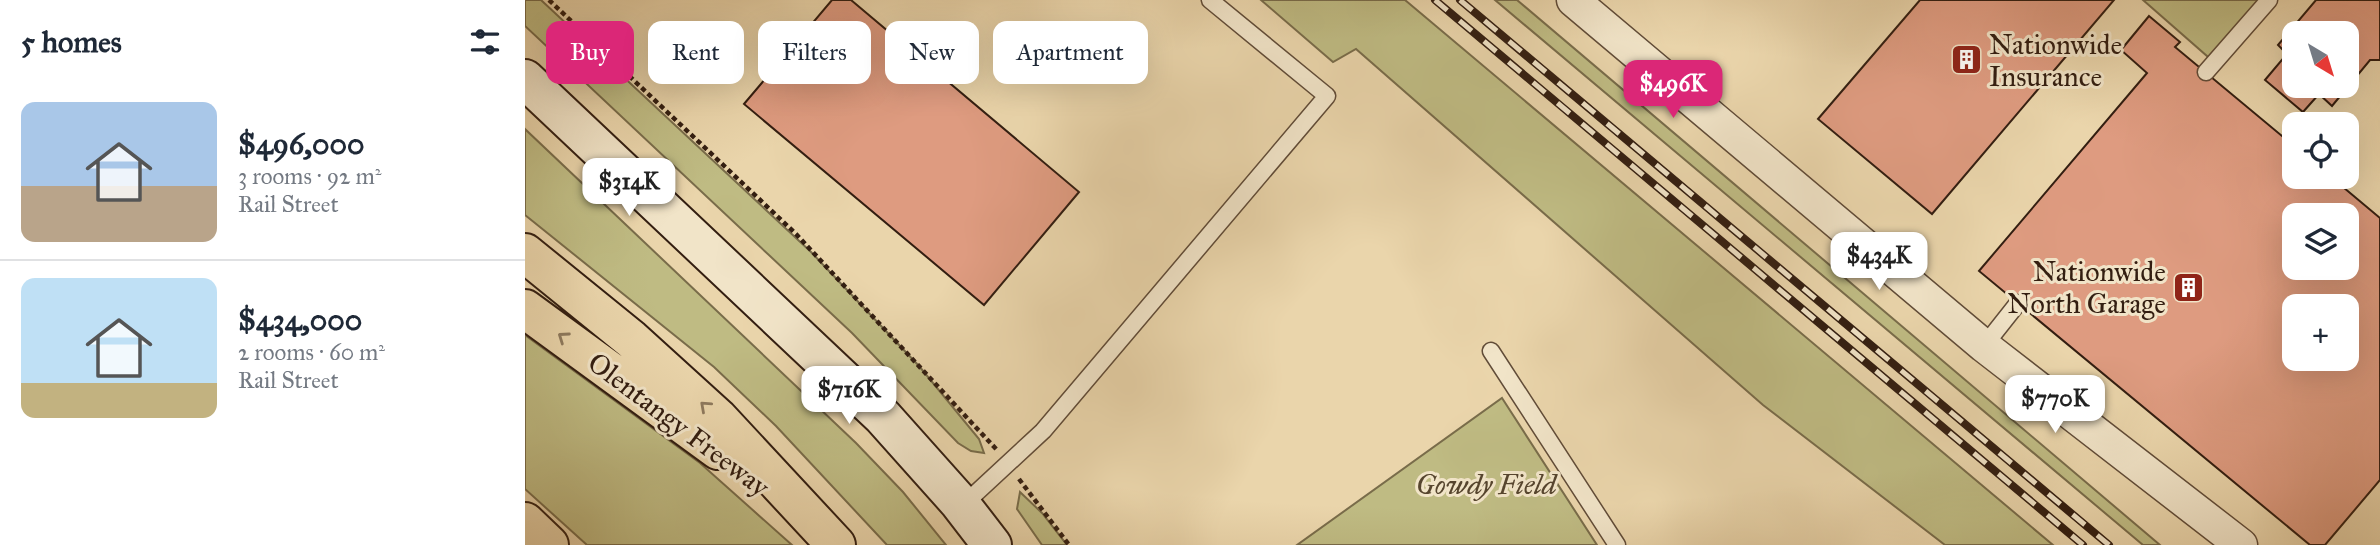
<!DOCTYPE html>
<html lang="en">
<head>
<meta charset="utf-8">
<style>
  :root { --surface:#fff; --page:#f6f6f7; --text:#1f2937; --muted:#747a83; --line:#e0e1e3; --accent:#db2777 }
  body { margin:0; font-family:"IM FELL Great Primer",serif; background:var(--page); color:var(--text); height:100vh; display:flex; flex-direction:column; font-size:26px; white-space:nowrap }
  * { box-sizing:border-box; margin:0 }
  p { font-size:23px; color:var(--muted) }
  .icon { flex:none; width:38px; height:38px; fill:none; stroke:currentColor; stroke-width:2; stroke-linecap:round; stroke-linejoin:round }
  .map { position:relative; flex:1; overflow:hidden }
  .sheet { display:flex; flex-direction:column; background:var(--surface); width:525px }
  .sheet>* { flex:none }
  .guide { position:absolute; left:21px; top:21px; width:665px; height:63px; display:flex; gap:14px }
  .needle { width:46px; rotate:142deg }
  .buttons { position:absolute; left:1757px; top:21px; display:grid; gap:14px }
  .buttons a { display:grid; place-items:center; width:77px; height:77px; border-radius:14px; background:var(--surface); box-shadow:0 7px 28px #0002; font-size:35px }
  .price { position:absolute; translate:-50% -60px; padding:0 16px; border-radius:14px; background:#fff; color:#222; font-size:23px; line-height:46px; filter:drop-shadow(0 2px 4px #0008) }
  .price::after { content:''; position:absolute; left:50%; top:42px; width:21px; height:16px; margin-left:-10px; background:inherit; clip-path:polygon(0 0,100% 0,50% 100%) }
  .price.current { background:var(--accent); color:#fff }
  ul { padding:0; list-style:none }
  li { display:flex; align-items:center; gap:21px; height:175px; padding:0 21px }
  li+li { border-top:2px solid var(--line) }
  li span { display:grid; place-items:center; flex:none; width:196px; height:140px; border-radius:14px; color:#555 }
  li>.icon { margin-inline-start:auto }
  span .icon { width:84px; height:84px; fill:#fffc; stroke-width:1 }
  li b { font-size:30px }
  h2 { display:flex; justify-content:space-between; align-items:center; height:84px; padding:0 21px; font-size:30px }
  .tag { padding:0 24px; border-radius:14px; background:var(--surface); box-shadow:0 7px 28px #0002; font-size:24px; line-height:63px }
  .tag.current { background:var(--accent); color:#fff }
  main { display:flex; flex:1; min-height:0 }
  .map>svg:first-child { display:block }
</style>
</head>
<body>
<main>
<section class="sheet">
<h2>5 homes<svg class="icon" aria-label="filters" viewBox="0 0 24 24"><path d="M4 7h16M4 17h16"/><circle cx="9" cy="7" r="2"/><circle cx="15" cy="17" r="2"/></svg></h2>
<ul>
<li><span style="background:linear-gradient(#a9c7e8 60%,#b9a48a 0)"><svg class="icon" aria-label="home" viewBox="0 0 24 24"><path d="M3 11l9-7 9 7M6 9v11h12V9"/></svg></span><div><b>$496,000</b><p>3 rooms · 92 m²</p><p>Rail Street</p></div></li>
<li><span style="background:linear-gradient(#bfe0f5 75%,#c2b280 0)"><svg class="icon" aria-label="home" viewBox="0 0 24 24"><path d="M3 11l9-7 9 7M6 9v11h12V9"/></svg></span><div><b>$434,000</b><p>2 rooms · 60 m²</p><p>Rail Street</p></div></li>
</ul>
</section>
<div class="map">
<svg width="1855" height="545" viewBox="0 0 1855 545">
  <rect width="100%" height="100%" fill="#ead5ab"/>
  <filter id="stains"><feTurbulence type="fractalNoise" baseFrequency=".00286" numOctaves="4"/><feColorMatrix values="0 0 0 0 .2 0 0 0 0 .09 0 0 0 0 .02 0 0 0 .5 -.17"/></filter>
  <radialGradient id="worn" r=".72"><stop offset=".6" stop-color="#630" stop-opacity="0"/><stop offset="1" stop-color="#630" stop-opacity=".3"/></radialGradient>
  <path fill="#bfbb83" stroke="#796c4a" stroke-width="2" d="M0,0h16l270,252 108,114 60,73 5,14 -13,-2 -13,-8 -106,-110 -327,-307z
    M736,0h144l648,545h-108l-182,-140 -407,-356 -23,13z
    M970,0h22l643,545h-17z
    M1618,0h126l-54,63z
    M0,129l331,314 47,49 43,53h-59l-111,-119 -62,-59 -189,-152z
    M0,335l175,128 92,82h-205l-62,-56z
    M977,398l95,147h-300z
    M495,492l22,21 25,32h-25l-25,-36z"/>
  <path fill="#de9b80" stroke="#331e11" stroke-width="2" fill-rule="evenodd" d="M307,0h19l228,192 -95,113 -240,-201z
    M1395,0h194l-182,214 -114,-95z
    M1791,0h64v60h-10l-38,46 -13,-12 -16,18 -38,-32 22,-26 -9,-9zM1769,33h53v53h-53z
    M1624,16l31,26 -5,5 119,99v31h37l49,41v262l-55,65h-15l-331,-274 168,-198 -26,-23zM1769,215h53v53h-53zM1769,306h53v53h-53z"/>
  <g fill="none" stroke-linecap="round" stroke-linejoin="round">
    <defs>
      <path id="service" d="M1681,72l63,-72
        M1459,346l34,-43
        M966,351l126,194
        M437,506l81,-75 284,-335 -117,-96"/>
      <path id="minor" d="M1048,0l411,346 257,199"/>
      <path id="secondary" d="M0,79l358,338 75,84 34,44"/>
      <path id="motorway" d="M0,253l106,86 87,79 118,127
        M0,309l193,141
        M0,522l24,23"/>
    </defs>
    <use href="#service" stroke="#614c38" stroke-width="19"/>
    <use href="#minor" stroke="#614c38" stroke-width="35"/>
    <use href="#secondary" stroke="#331e11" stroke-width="42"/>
    <use href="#motorway" stroke="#331e11" stroke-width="42"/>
    <path stroke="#331e11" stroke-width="4.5" stroke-dasharray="5 3.5" stroke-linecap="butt" d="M24,0l247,234 201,216
      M494,479l50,66"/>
    <use href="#service" stroke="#f1e4c8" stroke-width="16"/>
    <use href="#minor" stroke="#f1e4c8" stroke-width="32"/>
    <use href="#secondary" stroke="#f1e4c8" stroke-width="38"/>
    <use href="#motorway" stroke="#ead5ab" stroke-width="38"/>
    <defs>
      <path id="rail" d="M910,0l648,545
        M935,0l649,545"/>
    </defs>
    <use href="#rail" stroke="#331e11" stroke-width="8"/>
    <use href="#rail" stroke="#f1e4c8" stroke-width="5" stroke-dasharray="16" stroke-linecap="butt"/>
  </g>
  <defs><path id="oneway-chevron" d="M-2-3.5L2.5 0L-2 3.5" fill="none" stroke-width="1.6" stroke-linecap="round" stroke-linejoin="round" transform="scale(1.75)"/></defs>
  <g stroke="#8e7a5e">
    <use href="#oneway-chevron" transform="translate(38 337) rotate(-145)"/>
    <use href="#oneway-chevron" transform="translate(180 406) rotate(-138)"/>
  </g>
  <defs>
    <symbol id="building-square" viewBox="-11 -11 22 22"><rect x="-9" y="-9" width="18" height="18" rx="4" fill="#8f2418" stroke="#f1e4c8"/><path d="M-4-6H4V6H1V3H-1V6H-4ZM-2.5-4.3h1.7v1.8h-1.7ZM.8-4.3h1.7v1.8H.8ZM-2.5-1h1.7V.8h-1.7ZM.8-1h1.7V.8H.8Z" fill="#fff"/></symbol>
  </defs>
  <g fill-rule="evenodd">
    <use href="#building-square" x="1424" y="42" width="35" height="35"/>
    <use href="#building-square" x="1646" y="270" width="35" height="35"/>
  </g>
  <g text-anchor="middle" stroke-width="6" stroke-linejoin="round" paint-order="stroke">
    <g font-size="28" fill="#331e11" stroke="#f1e4c8" text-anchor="start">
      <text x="1464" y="54">Nationwide<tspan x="1464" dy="32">Insurance</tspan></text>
      <text x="1641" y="281" text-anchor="end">Nationwide<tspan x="1641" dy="32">North Garage</tspan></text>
    </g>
    <g font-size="28" fill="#331e11" stroke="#f1e4c8">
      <text transform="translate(154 424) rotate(37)" y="10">Olentangy Freeway</text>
    </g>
    <g font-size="28" font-style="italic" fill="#56452e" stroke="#f1e4c8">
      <text x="961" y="494">Gowdy Field</text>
    </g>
  </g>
  <rect width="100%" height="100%" filter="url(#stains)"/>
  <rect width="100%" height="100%" fill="url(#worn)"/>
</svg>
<div class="buttons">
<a><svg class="needle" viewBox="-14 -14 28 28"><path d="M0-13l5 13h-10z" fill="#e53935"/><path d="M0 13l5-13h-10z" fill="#747a83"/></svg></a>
<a><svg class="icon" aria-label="locate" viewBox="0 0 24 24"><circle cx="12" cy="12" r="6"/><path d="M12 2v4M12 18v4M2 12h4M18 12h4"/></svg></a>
<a><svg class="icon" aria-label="layers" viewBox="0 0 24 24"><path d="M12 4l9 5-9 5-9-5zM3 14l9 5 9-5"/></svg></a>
<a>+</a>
</div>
<b class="price current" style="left:1148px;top:120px">$496K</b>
<b class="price" style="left:104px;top:218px">$314K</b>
<b class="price" style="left:1354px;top:292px">$434K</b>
<b class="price" style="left:324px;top:426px">$716K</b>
<b class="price" style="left:1530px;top:435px">$770K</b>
<div class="guide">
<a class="tag current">Buy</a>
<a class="tag">Rent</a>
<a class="tag">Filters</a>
<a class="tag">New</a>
<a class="tag">Apartment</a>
</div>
</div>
</main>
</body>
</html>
